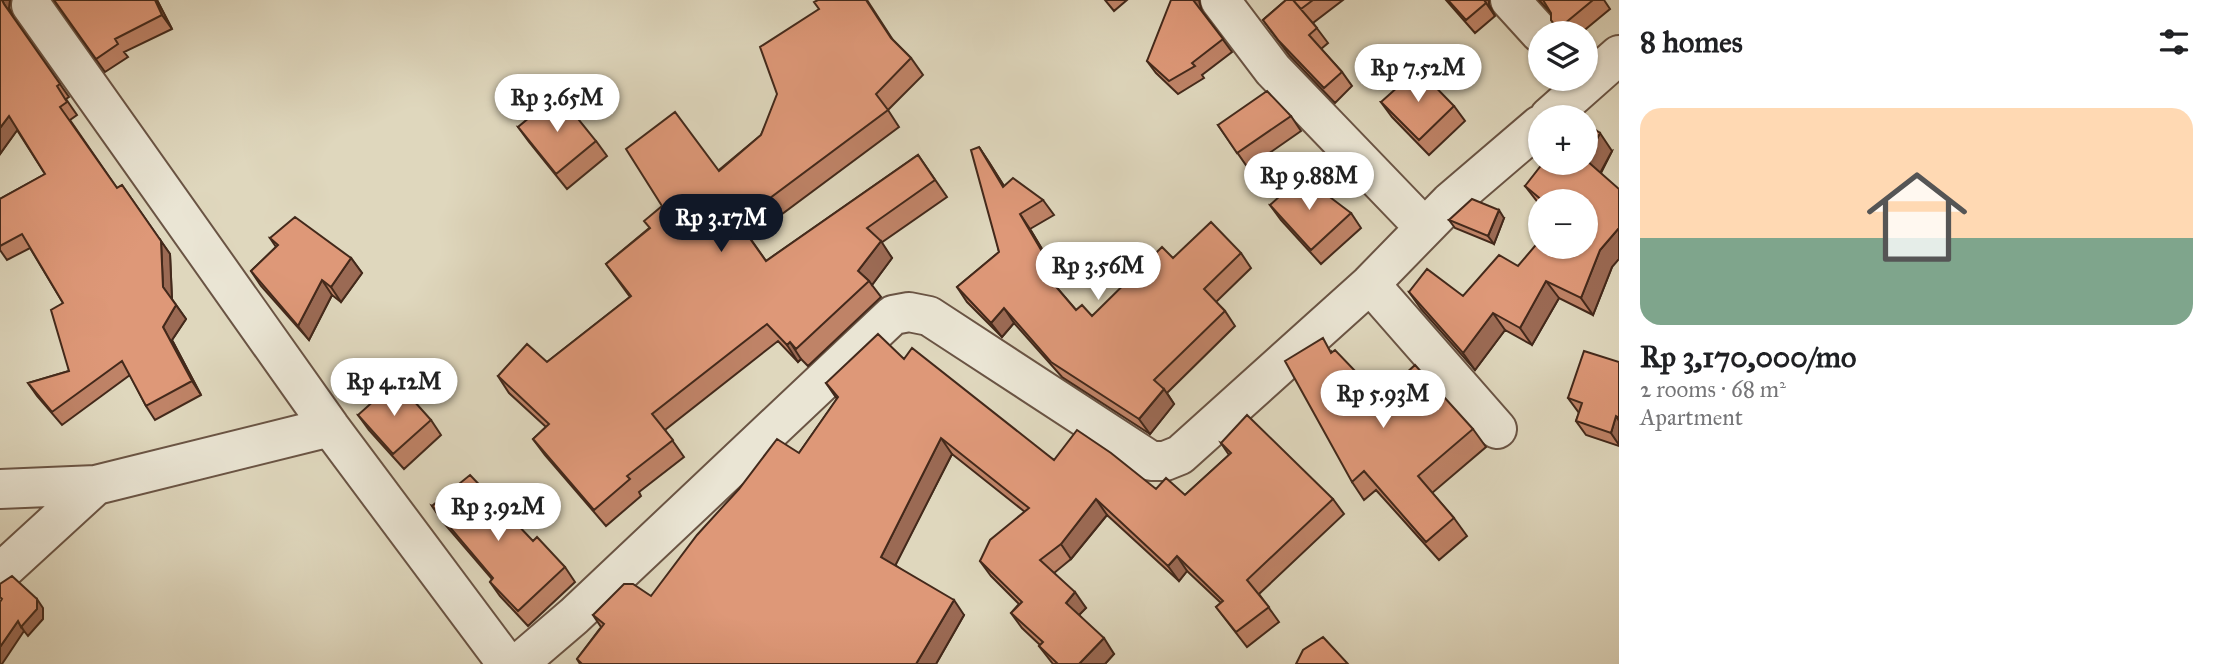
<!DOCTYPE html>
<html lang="en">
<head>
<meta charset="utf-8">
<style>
  :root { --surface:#fff; --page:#f2f2f2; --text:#202124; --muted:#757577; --line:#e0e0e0; --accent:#111827 }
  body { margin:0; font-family:"IM FELL Great Primer",serif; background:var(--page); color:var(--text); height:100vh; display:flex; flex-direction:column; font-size:26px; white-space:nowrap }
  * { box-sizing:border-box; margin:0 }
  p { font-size:23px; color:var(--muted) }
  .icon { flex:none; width:38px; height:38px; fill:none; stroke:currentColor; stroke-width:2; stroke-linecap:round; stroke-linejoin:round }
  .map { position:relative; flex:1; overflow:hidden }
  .details { display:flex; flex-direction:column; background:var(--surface); width:595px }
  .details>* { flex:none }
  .controls { position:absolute; left:1528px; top:21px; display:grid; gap:14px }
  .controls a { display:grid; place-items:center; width:70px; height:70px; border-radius:50%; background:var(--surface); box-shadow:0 2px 5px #0004; font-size:35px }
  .price { position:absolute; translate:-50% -60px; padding:0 16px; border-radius:24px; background:#fff; color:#222; font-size:23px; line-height:46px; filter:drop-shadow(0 2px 4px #0008) }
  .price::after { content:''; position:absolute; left:50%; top:42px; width:21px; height:16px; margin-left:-10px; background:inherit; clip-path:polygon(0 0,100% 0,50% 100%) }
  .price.on { background:var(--accent); color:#fff }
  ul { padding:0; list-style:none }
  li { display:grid; align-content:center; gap:14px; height:371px; padding:0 21px }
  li+li { border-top:2px solid var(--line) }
  li span { display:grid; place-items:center; height:217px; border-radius:21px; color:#555 }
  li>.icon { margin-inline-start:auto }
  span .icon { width:126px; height:126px; fill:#fffc; stroke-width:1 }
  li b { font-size:30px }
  h2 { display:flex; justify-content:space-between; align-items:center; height:84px; padding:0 21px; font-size:30px }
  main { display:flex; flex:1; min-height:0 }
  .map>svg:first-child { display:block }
</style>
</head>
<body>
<main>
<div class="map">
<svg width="1619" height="664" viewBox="0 0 1619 664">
  <rect width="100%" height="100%" fill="#dfd7bd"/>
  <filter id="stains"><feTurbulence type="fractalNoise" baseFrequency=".00286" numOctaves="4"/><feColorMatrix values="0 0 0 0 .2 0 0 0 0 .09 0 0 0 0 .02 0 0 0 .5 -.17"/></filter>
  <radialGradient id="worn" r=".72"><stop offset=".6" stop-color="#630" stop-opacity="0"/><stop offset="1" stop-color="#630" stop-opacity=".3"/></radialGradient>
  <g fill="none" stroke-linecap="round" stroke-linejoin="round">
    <defs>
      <path id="minor" d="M1220,0l53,70 151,157
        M1510,0l30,33
        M31,5l299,422 177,237
        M1549,117l70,-62
        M1370,284l127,145
        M0,489l96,-4 234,-58
        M0,573l96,-88
        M518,664l56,-48 319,-301 16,-3 20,4 222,145h14l15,-6 190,-171 80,-82 90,-77"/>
    </defs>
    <use href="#minor" stroke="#6a5444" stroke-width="42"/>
    <use href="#minor" stroke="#eae5d4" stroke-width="38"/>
  </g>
  <path fill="#bf8367" stroke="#43291b" stroke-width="2" d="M0,0l9,8 4,9 56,80 -3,2 11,16 -7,5 47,68 5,-3 48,69 2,45 14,20 -14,21 29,55 -46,25 -9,-14 -16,-31 -68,50 -25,-29 -9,-13 41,-12 -6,-68 -33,-55 -23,12 -7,-10v-51l45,-25 -28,-44 -17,24z
    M54,0h103l15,29 -48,23 4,5 -23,15z
    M867,0l26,40 18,18 12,17 -35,35 11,17 -149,111 16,23 152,-106 29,42 -66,46 11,15 -20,27 9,12 -73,69 -7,-7 -3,3 -20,-21 -113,89 19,27 -45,35 2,4 -35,30 -61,-71 -12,-16 13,-12 -37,-34 -11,-17 49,-14 83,-65 -24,-33 155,-129 58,-126z
    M1105,0h22l-13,11z
    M1286,0h57l-30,23 15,20 -7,6 21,23 10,14 -17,17 -45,-47 -27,-36z
    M1446,0h43v5l6,11 -20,17z
    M1539,0h65l6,9 -29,24h-21l-9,-13v-7z
    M1198,2l4,9 30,41 -30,23 2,3 -26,16 -22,-21 -9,-12z
    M1381,102l73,4 11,15 -36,34 -37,-38z
    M1291,116l10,15 -53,37 -30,-43z
    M518,127l78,14 11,15 -40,33 -38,-47z
    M979,147l25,39 39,14 11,15 -24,14 27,45 -6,7 25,29 16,6 81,-58 68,-5 10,15 -35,34 9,9 10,15 -68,67 7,11 -24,30 -88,-57 -48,-54 -12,14 -35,-35 -10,-15 42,-35z
    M1612,151l-11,22 11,94 -19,48 -34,-17 -27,47 -27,-15 -30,40 -54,-61 -12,-17 54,4 55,-30 68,-65h-46v4l-15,-19z
    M1270,205l81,8 10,15 -40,36 -40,-44z
    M1504,218l-10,26 -39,-16 -6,-8z
    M270,238l81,20 11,15 -21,29 -9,-7 -23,45 -48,-54 -10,-15 25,-24z
    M1332,352l48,45 93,32 13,18 -54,46 22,25 13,18 -28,24 -63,-70 -12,10 -12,-18z
    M904,359l150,101 102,29 29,6 44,-40 -8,-12 112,56 11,15 -85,80 20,28 -32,25 -31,-40 5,-4 -34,-32 -8,10 -72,-66 -36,44 -17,14 32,35 -7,7 35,39 -9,10h-52l-14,-18 1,-1 -18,-17 -11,-15 8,-9 -28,-28 -11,-15 45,-49 -73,-58 -57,111 69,50 -28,49h-356l-3,-5 24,-32 -8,-12 58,-19 148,-143 38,-54 -11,-16z
    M1619,362v84l-33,-11 -10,-14 3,-8 -11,-15z
    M358,415l73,5 10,15 -37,34 -35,-39z
    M432,506l133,61 10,15 -47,44 -28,-30 -10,-14 2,-3 -50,-58z"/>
  <path fill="#9b6a54" stroke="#43291b" stroke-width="2" d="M2,0h8l-1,8 4,10 -9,-14z
    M155,0h2l15,29 -10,-14z
    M1193,0h6l3,13z
    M1484,0h5v5l6,11z
    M9,116l9,13 -18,25v-26z
    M1600,133l12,18 -14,26 -12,-17z
    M979,147l10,15 25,40 -11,-15z
    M1499,210l5,8 -10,26 -6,-8z
    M1020,214l10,15 27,45 -7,9 -10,-15z
    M1619,228v31l-7,8 -19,48 -12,-17 19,-48z
    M161,241l9,13 2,46 -9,-13z
    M881,241l11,17 -20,27 -3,-4 -11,-10z
    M351,258l11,15 -21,29 -10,-15z
    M322,280l10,15 -23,45 -11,-14z
    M1546,281l13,17 -27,47 -12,-17z
    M176,305l10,14 -14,21 29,55 -9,-14 -29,-54z
    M1004,308l10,15 -12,14 -11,-14z
    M1493,313l12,17 -30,40 -12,-17z
    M790,342l11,17 -3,3 -11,-17z
    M1164,389l10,15 -24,30 -11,-15z
    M1616,416l3,5v24l-8,-12z
    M941,438l11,16 -60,118 -11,-15z
    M1096,499l11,16 -36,44 -10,-15z
    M1177,556l10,15 -8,10 -11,-15z
    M1075,592l11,16 -10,10 -10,-15z
    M37,599l6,9v11l-15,17 -7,-9z
    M954,600l10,15 -28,49h-20z
    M18,621l6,10 -22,33h-2v-17z
    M1104,638l10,16 -9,10h-26z"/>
  <path fill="#de9878" stroke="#43291b" stroke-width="2" d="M0,0h2l2,4 56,80 -3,2 10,16 -7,5 57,81 5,-3 39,56 2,46 13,18 -13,22 29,54 -46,25 -24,-45 -70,51 -24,-29 41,-12 -18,-61 12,-7 -41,-69 -22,12v-47l45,-25 -36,-58 -9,12z
    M54,0h101l7,15 -47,24 3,5 -22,15z
    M818,0h48l25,38 20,20 -35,36 12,16 -150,112 28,39 152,-106 17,25 -68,48 14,13 -23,30 11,10 -73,68 -6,-7 -3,3 -20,-21 -115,90 21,26 -46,36 3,3 -36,31 -61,-71 16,-15 -51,-48 29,-32 20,18 84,-66 -25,-32 44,-36 -6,-7 18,-15 -36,-57 49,-37 44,59 42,-36 16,-41 -17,-47 59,-38 -5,-7z
    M1171,0h22l30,39 -31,24 3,3 -26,15 -22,-20z
    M1286,0h7l24,28 -8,7 33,37 -18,16 -45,-47 -16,-21z
    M1293,0h20l-12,9z
    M1448,0h36l2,3 -20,17z
    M1543,0h50l-35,29 -7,-9v-7z
    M1418,69l36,37 -35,34 -38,-38z
    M1267,91l24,25 -54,37 -19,-28z
    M558,94l38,47 -40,33 -38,-47z
    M1562,107l16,10h-28z
    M1586,123l14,10 -14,27 33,29v39l-19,22 -19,48 -35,-17 -26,47 -27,-15 -30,40 -54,-61 18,-23 36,27 36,-41 19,11 22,-26v7h46v-46h-43l-18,-15 18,-23h43z
    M1540,126v10l-4,-6z
    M979,147l24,40 10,-9 30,22 -23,14 27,46 -7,8 36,42 6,-5 10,11 70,-69 11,11 38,-36 30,31 -37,36 21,22 -71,69 10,9 -25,30 -88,-57 -47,-54 -13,15 -34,-36 42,-35 -28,-102z
    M1302,176l49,37 -40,37 -41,-45z
    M1472,199l27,11 -11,26 -39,-16z
    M295,217l56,41 -20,29 -9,-7 -24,46 -47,-55 27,-26 -8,-7z
    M878,334l26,25 8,-11 142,112 23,-30 34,23 45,36 10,-11 19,17 46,-42 -10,-10 26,-28 86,84 -86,81 22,27 -33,25 -20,-25 7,-6 -46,-45 -9,10 -72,-67 -35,45 -21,16 35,32 -9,11 38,35 -25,26h-21l-19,-18 4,-4 -32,-29 11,-11 -42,-41 10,-21 39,-32 -88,-70 -60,119 73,43 -38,64h-334l-5,-5 27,-35 -11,-9 31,-31h9l18,12 46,-61 42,-46 38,-50 22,14 39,-56 -12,-14z
    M1323,338l8,15 4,-3 45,47 35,-32 58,64 -55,47 36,42 -28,24 -62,-71 -12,11 -67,-121z
    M1584,351l35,11v56l-3,-2 -5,17 -35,-12 6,-18 -14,-5z
    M396,381l35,39 -38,34 -35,-39z
    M470,475l63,66 4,-4 28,30 -47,44 -28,-29 3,-4 -61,-72z
    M12,576l25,23v10l-16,18 -3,-6 -18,26v-45l2,-3 -2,-2v-13z
    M1323,637l25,27h-52l7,-14z"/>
  <rect width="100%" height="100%" filter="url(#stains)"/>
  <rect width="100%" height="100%" fill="url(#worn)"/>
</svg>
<div class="controls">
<a><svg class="icon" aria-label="layers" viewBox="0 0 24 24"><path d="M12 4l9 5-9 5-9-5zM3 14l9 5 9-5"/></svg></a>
<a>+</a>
<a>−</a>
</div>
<b class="price" style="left:1418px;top:104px">Rp 7.52M</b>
<b class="price" style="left:557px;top:134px">Rp 3.65M</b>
<b class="price" style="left:1309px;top:212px">Rp 9.88M</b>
<b class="price on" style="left:721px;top:254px">Rp 3.17M</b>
<b class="price" style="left:1098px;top:302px">Rp 3.56M</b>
<b class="price" style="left:394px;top:418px">Rp 4.12M</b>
<b class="price" style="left:1383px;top:430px">Rp 5.93M</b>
<b class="price" style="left:498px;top:543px">Rp 3.92M</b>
</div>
<section class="details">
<h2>8 homes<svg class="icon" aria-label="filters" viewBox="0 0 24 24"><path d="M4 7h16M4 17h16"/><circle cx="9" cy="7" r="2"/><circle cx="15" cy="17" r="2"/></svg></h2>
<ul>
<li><span style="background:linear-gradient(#ffd9b3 60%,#7fa58c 0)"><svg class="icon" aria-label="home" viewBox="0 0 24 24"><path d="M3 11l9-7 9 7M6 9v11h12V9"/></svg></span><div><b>Rp 3,170,000/mo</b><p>2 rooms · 68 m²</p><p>Apartment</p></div></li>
</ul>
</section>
</main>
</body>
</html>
